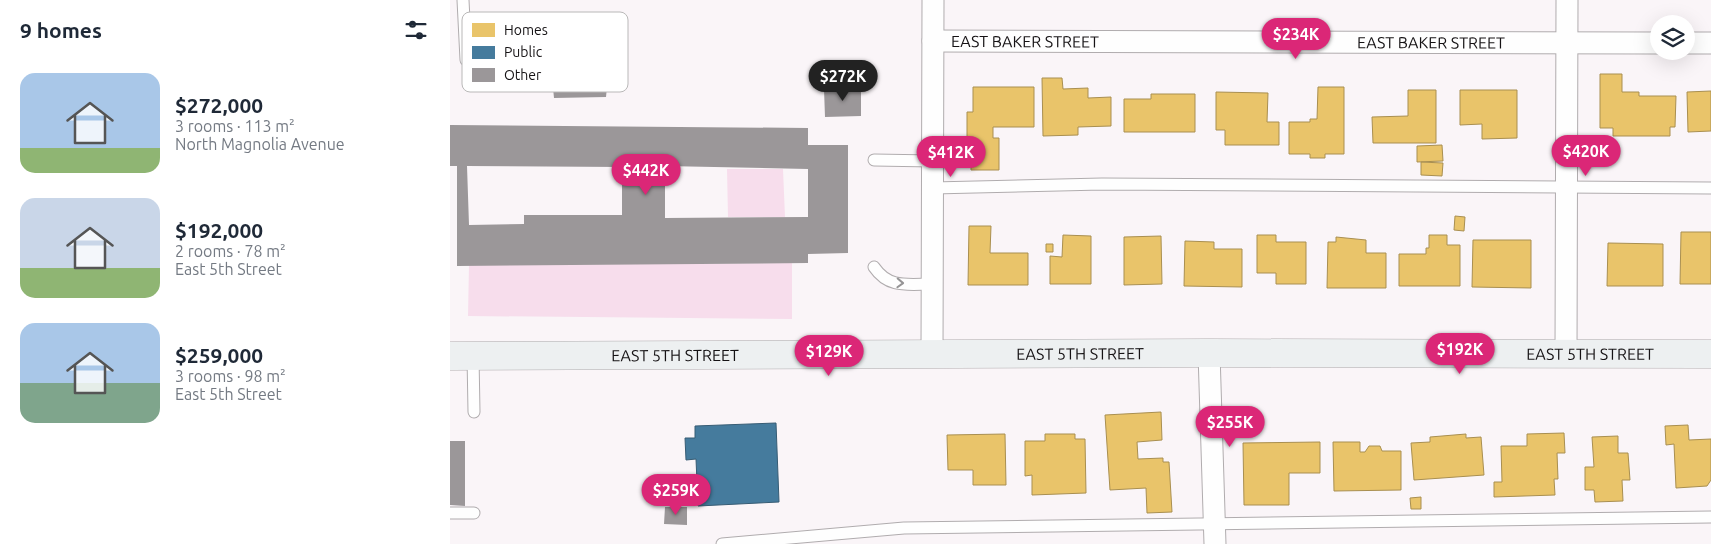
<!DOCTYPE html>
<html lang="en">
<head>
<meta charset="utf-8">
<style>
  :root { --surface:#fff; --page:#f6f6f7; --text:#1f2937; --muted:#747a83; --accent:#db2777 }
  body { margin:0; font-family:Ubuntu,sans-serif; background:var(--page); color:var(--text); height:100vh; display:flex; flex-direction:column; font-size:19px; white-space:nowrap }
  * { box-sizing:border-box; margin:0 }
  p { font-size:16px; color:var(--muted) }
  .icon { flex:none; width:28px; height:28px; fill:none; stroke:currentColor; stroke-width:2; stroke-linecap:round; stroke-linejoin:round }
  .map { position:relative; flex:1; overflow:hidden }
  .side { display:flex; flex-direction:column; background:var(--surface); width:450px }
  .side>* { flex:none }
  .buttons { position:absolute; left:1200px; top:15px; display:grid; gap:10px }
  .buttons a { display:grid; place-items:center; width:45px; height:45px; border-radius:50%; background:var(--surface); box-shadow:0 5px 20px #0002; font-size:25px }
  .price { position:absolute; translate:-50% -42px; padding:0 11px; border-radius:18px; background:var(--accent); color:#fff; font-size:16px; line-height:32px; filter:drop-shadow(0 1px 2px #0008) }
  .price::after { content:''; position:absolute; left:50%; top:30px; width:15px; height:11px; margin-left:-8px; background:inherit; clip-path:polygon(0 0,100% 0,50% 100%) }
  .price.on { background:#222; color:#fff }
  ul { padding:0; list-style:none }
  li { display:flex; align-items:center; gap:15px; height:125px; padding:0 20px }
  li span { display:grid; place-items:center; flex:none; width:140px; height:100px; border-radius:15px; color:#555 }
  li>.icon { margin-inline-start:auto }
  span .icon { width:60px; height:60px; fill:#fffc; stroke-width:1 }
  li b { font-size:21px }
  h2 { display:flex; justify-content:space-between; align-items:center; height:60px; padding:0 20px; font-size:21px }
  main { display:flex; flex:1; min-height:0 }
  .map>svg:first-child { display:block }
</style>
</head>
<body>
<main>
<section class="side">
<h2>9 homes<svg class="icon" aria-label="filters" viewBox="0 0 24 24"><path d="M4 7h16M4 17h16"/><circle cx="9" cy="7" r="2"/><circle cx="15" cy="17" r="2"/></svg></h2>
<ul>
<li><span style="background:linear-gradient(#a9c7e8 75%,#8fb573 0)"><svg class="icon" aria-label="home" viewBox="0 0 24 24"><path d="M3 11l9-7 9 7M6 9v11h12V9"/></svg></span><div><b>$272,000</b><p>3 rooms · 113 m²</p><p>North Magnolia Avenue</p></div></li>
<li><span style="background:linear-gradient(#c9d6e8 70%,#8fb573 0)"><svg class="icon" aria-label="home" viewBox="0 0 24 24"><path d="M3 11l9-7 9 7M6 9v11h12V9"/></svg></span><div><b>$192,000</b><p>2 rooms · 78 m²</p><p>East 5th Street</p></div></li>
<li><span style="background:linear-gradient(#a9c7e8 60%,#7fa58c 0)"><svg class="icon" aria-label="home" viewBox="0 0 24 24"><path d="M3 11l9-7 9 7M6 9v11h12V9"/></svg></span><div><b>$259,000</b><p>3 rooms · 98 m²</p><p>East 5th Street</p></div></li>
</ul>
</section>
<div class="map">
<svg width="1261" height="544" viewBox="0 0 1261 544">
  <rect width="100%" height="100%" fill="#faf5f8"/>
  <path fill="#f7ddec" d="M277,169h56l2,48h-57z
    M342,263v56l-324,-3 1,-51z"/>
  <path fill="#e9c46a" stroke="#a98f50" d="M1150,74h22v18h17v4h37l-1,31h-5v9h-57v-8h-13z
    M592,78h20l1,11 25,-1v10l23,-1v29l-33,1v8l-35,1z
    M523,87h61v40h-41v11h6v32h-28v-29h-4v-29h6z
    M868,87h26v67h-19v4h-15v-4h-21v-32h21v-3h7z
    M958,90h28v53h-63l-1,-26 36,-1z
    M1010,90h57v48l-35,1v-15l-22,1z
    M1261,91v40l-23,1 -1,-40z
    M766,92l52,1 -1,29h12v23h-54v-15h-9z
    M701,94h44v38h-71v-33h27z
    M992,145l1,16 -26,1v-16z
    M971,162l22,1 -1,13 -21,-1z
    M1005,216l10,1 -1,14 -10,-1z
    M519,226h22l-1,27h38v32h-60z
    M1231,232h30v52h-31z
    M613,235l28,1v48h-41v-28l12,1z
    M807,235h19v7h30v42h-30v-11h-19z
    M979,235h18v10h13v41h-61v-32h27v-6h3z
    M711,236l1,48 -38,1v-48z
    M886,237l30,3v13h20v35h-59l1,-46h8z
    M1023,240h58v48l-59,-1z
    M735,241l29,1v7h28v38l-58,-1z
    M1158,243l55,1v42h-56z
    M596,244h7v8h-7z
    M711,412l1,28 -25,2 1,17 25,-1v4h6l3,50 -25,1 -1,-25 -36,2 -5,-75z
    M1238,425l1,15 22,-1v41l-4,6 -31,2 -2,-44 -8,1 -1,-19z
    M1114,433l1,20h-8l1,26h-4l1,16 -61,2v-15h8l-1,-36h26v-12z
    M555,434l1,51h-33v-15h-25l-1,-35z
    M595,434h30v5h10l1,54 -54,2v-20l-7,1v-35h20z
    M1016,434v4l15,-1 3,38 -70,5 -3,-37 19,-1v-5z
    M1168,436v17h10l2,27h-8l1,21 -28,1 -1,-12h-9v-23h9l-2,-30z
    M870,442v31h-31v32h-45l-1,-62z
    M883,442h27v10h5l4,-6h11l2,5h19v39l-67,1z
    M971,497v12h-10l-1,-11z"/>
  <path fill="#457b9d" stroke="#375c74" d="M326,423l3,79 -81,4 -2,-47 -10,1 -1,-22h10v-12z"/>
  <path fill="#9b9799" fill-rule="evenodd" d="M101,67h58l-3,30 -52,1z
    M411,88v28l-36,1 -1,-28z
    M0,125l358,3v17h40v108l-40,1v9l-351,3v-100h-7zM17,166l155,1v48h-98v9l-55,1zM215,166l143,3v48l-143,1z
    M0,441h15v65l-15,-1z
    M215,507h22v18l-23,-1z"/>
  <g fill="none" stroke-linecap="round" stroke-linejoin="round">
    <defs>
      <path id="lane" d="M13,0l3,60
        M424,160l59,1
        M483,188l169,-4 609,4
        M424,267c15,22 34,17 59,17
        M23,356l1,56
        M0,513h24
        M272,544l182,-16 807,-11"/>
      <g id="street">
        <path id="s1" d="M483,41l726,2"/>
        <path d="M1236,43h25"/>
        <path d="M759,353l6,191"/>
        <path d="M1116,354l1,-354"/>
        <path d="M482,356l1,-356"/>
      </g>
      <g id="secondary">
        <path id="s2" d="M0,356l759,-3 502,1"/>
      </g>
    </defs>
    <use href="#lane" stroke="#b0acae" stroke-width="13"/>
    <use href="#street" stroke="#b0acae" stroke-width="23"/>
    <use href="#secondary" stroke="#b0acae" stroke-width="29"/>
    <use href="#lane" stroke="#fefefe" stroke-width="11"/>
    <use href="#street" stroke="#fefefe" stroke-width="21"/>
    <use href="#secondary" stroke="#edf0f1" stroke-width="28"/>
  </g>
  <defs><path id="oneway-chevron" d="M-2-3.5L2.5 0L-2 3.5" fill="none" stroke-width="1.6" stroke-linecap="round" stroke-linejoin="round" transform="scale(1.25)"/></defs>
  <use stroke="#959495" href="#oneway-chevron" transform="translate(450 283) rotate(2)"/>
  <g text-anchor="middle" stroke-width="5" stroke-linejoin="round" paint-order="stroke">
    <g font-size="16" fill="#151214" stroke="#fff">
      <text dy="6" stroke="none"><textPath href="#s1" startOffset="92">EAST BAKER STREET</textPath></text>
      <text dy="6" stroke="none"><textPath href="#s1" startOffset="498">EAST BAKER STREET</textPath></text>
      <text dy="6" stroke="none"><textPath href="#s2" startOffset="630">EAST 5TH STREET</textPath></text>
      <text dy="6" stroke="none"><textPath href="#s2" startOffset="1140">EAST 5TH STREET</textPath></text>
      <text dy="6" stroke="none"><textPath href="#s2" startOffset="225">EAST 5TH STREET</textPath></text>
    </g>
  </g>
  <rect x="12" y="12" width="166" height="80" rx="8" fill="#fff" stroke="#b9b8b8" stroke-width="1"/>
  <rect x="22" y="23" width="23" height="14" fill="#e9c46a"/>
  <rect x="22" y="46" width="23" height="13" fill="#457b9d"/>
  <rect x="22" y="68" width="23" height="14" fill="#9b9799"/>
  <g font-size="14" fill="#151214">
    <text x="54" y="35">Homes</text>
    <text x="54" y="57">Public</text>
    <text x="54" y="80">Other</text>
  </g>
</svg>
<div class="buttons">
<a><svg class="icon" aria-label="layers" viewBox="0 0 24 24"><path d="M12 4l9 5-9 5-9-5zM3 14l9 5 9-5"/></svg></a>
</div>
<b class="price" style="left:846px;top:60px">$234K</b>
<b class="price on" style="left:393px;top:102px">$272K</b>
<b class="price" style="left:1136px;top:177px">$420K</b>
<b class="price" style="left:501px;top:178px">$412K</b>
<b class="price" style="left:196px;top:196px">$442K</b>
<b class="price" style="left:1010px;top:375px">$192K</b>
<b class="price" style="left:379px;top:377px">$129K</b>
<b class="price" style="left:780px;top:448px">$255K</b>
<b class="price" style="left:226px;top:516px">$259K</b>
</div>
</main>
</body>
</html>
